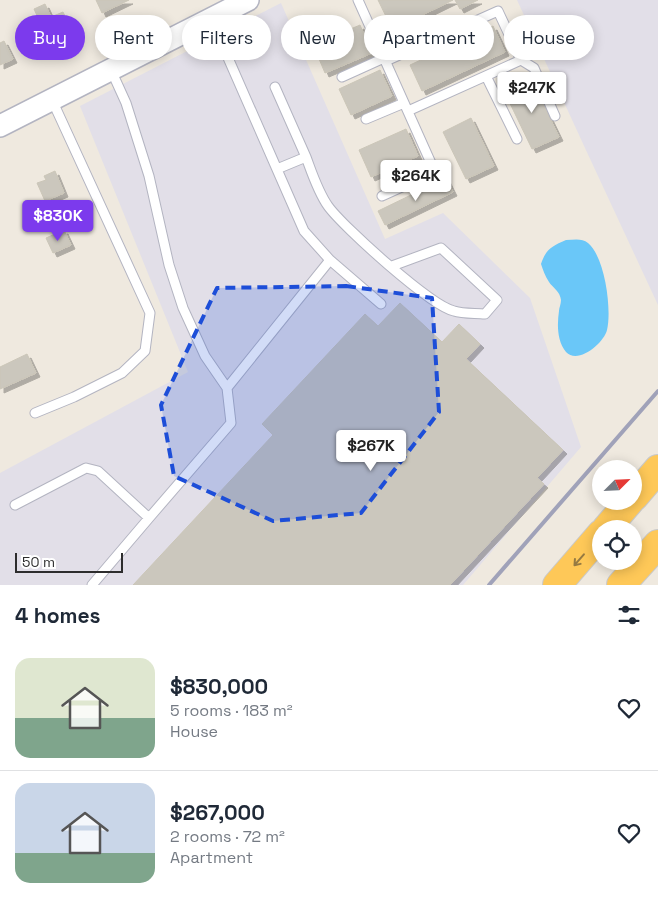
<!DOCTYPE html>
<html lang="en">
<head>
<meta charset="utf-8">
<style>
  :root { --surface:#fff; --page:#f2f2f3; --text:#1f2937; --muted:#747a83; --line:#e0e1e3; --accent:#7c3aed }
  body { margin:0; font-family:"Space Grotesk",sans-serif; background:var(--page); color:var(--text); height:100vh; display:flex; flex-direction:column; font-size:19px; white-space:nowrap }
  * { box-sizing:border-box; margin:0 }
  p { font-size:16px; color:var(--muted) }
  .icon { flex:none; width:28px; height:28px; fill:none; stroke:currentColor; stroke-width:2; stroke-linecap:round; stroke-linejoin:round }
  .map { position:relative; height:585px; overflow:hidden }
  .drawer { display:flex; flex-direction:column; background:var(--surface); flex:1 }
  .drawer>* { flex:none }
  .banner { position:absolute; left:15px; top:15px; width:629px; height:45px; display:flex; gap:10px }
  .needle { width:32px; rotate:66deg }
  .controls { position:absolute; left:592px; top:460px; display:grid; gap:10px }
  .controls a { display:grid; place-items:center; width:50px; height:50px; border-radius:50%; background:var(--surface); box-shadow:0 2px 12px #0003; font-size:25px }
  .scale { position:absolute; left:15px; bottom:12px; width:108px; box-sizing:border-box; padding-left:5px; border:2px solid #2d2d2d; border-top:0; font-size:14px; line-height:18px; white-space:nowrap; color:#2d2d2d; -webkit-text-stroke:4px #fff; paint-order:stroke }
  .price { position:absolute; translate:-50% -42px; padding:0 11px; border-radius:5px; background:#fff; color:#222; font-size:16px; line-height:32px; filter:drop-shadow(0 1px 2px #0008) }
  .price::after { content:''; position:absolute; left:50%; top:30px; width:15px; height:11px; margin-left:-8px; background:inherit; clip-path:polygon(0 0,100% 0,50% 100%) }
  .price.on { background:var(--accent); color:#fff }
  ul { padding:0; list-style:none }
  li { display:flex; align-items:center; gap:15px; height:125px; padding:0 15px }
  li+li { border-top:1px solid var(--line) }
  li span { display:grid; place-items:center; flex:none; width:140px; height:100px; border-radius:15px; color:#555 }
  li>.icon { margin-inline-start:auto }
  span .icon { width:60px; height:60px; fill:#fffc; stroke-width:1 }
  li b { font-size:21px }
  h2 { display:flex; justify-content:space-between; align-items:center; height:60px; padding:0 15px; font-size:21px }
  .tag { padding:0 18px; border-radius:22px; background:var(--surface); box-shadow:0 2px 12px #0003; font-size:18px; line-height:45px }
  .tag.on { background:var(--accent); color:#fff }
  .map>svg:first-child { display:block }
</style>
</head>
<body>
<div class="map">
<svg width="658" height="585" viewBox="0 0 658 585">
  <defs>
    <filter id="shadow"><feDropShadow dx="4" dy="4" stdDeviation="0" flood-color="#0004"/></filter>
  </defs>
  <rect width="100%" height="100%" fill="#efe9df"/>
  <path fill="#e2dfe8" d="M517,0h141v305l-73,-157z
    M281,3l104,236 58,-26 87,85 51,149 -118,138h-463v-112l188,-101 -108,-266z"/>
  <path fill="#6ac7f8" d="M566,240c8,0 16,-2 22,3 17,14 24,67 19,87 -3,13 -29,35 -41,22 -9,-11 -9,-27 -7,-41 0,-3 2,-7 2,-11 -1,-9 -8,-12 -12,-18 -4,-6 -6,-12 -8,-18 5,-15 11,-18 25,-24z"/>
  <path fill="#cbc7bd" stroke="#cbc6b8" filter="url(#shadow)" d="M96,0h33l-27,13z
    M378,0h75l-41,20 5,12 -19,9z
    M455,0h23l-18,9z
    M45,4l6,13 12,-5 8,16 -23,11 -14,-30z
    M360,25l12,28 -47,20 -11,-26 7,-2 -1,-3z
    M493,26l12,26 -83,39 -12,-26z
    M4,41l9,18 -13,6v-22z
    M380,70l12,26 -41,19 -12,-26z
    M531,79l28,58 -27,12 -28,-58z
    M471,118l23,48 -28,13 -23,-47z
    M406,129l12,27 -47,21 -12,-27z
    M55,171l9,22 -19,8 -8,-18 9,-3 -2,-4z
    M446,178l7,14 -68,33 -7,-14z
    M64,230l7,15 -18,8 -7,-15z
    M400,303l42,39 17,-18 21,20 -14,15 97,91 -26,28 7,6 -94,101h-317l140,-150 -11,-11 103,-110 13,12z
    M27,354l9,19 -36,16v-22z"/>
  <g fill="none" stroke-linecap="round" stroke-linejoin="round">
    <defs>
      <path id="service" d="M358,0l77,172 -53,24
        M521,60l13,8 21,48
        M386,61l112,-50 23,49 -113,51
        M111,70l15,33 23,73 20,89 14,43 22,48 22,32 103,-128 -26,-29 -93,-212
        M486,76l31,63
        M342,77l42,-19
        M275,87l31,70
        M366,119l38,-16
        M277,169l29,-12c6,16 12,35 22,49 15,21 103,100 126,105 9,3 21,2 31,3l12,-14 -56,-52 -49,18
        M330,260l51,44
        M35,413l39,-16 48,-24 23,-22 5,-38 -98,-213
        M15,505l71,-37 12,3 51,47 82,-95 -4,-35
        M92,585l57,-67"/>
      <path id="tertiary" d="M0,126l248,-126"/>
      <path id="trunk" d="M634,497l24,-28
        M606,529l24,-28
        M557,585l44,-51
        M621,585l37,-41"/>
    </defs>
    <use href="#service" stroke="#b3b4c1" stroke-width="11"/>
    <use href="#tertiary" stroke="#b3b4c1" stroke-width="24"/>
    <use href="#trunk" stroke="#c8c8c8" stroke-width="30"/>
    <use href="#service" stroke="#fff" stroke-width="9"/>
    <use href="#tertiary" stroke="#fff" stroke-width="21"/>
    <use href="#trunk" stroke="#fec858" stroke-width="28"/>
    <path stroke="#a0a2b9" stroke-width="4" d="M489,585l169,-194"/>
  </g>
  <defs><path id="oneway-shaft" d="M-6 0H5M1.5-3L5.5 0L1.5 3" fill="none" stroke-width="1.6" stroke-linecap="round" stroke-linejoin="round" transform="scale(1.25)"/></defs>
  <use stroke="#967a42" href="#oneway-shaft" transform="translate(579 560) rotate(131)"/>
  <path fill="#1d4ed8" fill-opacity="0.2" stroke="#1d4ed8" stroke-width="4" stroke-dasharray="10 6" stroke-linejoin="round" d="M346,286l86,12 7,114 -78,101 -88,8 -99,-45 -13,-71 56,-117z"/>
</svg>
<div class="controls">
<a><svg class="needle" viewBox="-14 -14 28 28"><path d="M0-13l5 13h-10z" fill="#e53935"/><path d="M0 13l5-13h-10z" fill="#747a83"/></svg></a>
<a><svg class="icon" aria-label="locate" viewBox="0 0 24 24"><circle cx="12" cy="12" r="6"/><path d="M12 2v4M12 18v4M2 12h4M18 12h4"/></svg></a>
</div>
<div class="scale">50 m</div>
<b class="price" style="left:532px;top:114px">$247K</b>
<b class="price" style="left:416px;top:202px">$264K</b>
<b class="price on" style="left:58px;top:242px">$830K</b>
<b class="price" style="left:371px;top:472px">$267K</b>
<div class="banner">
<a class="tag on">Buy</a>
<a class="tag">Rent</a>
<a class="tag">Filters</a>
<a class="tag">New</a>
<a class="tag">Apartment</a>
<a class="tag">House</a>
</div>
</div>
<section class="drawer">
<h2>4 homes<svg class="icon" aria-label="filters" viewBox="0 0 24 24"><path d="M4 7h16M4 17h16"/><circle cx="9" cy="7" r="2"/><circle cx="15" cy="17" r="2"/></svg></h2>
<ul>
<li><span style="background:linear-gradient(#dfe7d0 60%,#7fa58c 0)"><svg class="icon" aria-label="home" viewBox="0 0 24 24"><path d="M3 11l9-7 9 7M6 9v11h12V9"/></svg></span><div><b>$830,000</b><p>5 rooms · 183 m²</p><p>House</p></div><svg class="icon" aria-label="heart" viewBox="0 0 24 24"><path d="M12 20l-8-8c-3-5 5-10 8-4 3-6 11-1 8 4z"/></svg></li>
<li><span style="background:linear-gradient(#c9d6e8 70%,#7fa58c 0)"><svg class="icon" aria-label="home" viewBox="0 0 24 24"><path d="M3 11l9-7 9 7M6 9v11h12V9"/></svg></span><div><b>$267,000</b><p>2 rooms · 72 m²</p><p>Apartment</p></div><svg class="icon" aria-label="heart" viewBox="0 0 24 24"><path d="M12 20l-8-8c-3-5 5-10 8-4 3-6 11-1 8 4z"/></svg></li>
</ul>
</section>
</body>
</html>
